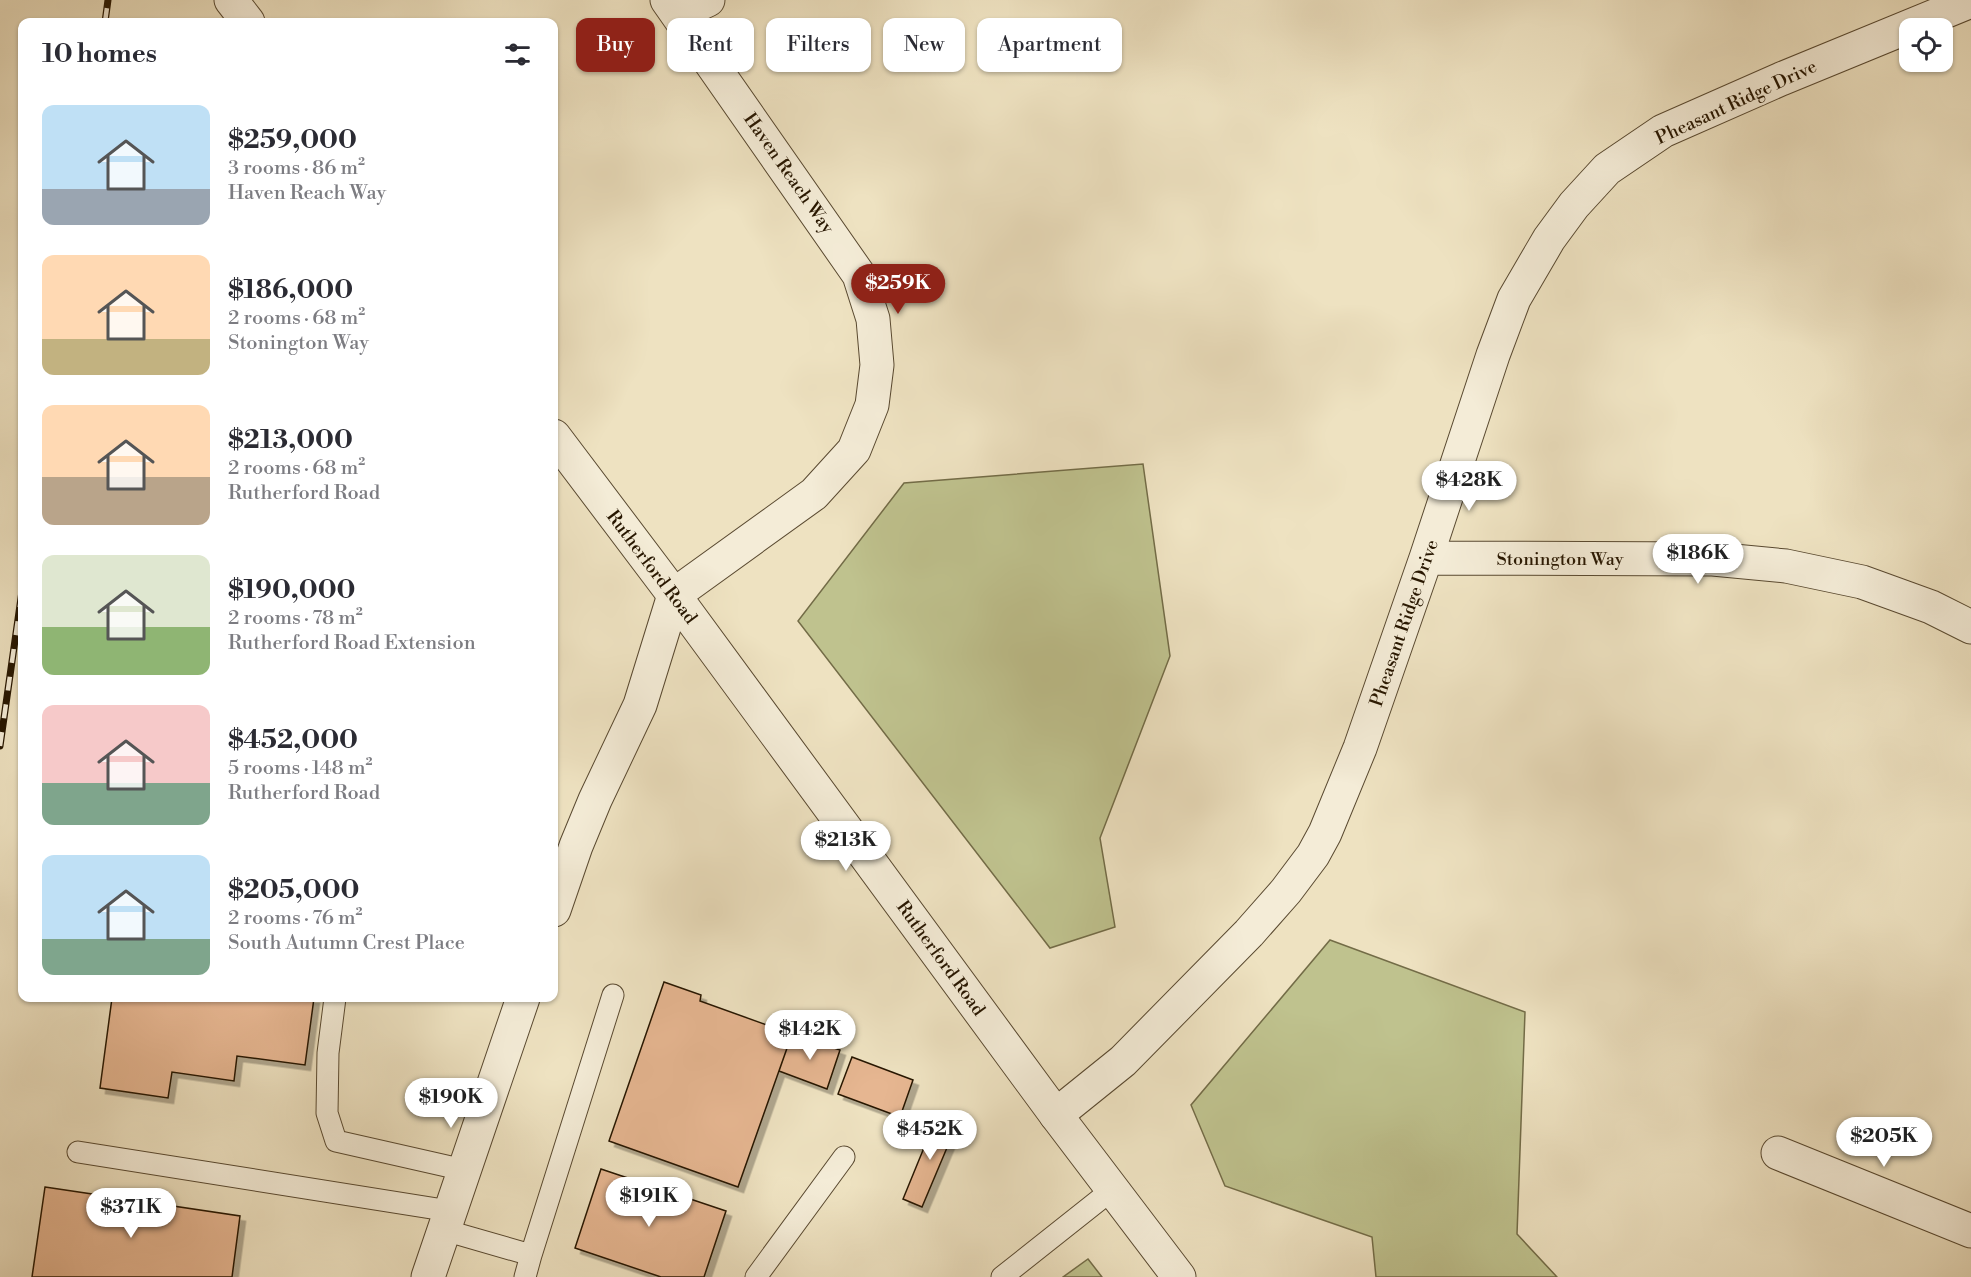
<!DOCTYPE html>
<html lang="en">
<head>
<meta charset="utf-8">
<style>
  :root { --surface:#fff; --page:#f7f7f7; --text:#2b2b33; --muted:#7c7c81; --accent:#8f2418 }
  body { margin:0; font-family:"Libre Bodoni",serif; background:var(--page); color:var(--text); height:100vh; display:flex; flex-direction:column; font-size:22px; white-space:nowrap }
  * { box-sizing:border-box; margin:0 }
  p { font-size:20px; color:var(--muted) }
  .icon { flex:none; width:33px; height:33px; fill:none; stroke:currentColor; stroke-width:2; stroke-linecap:round; stroke-linejoin:round }
  .map { position:relative; flex:1; overflow:hidden }
  .sheet { position:absolute; left:18px; top:18px; width:540px; height:984px; display:flex; flex-direction:column; background:var(--surface); border-radius:12px; box-shadow:0 2px 4px #0004 }
  .sheet>* { flex:none }
  .guide { position:absolute; left:576px; top:18px; width:570px; height:54px; display:flex; gap:12px }
  .buttons { position:absolute; left:1899px; top:18px; display:grid; gap:12px }
  .buttons a { display:grid; place-items:center; width:54px; height:54px; border-radius:12px; background:var(--surface); box-shadow:0 2px 4px #0004; font-size:30px }
  .price { position:absolute; translate:-50% -51px; padding:0 14px; border-radius:21px; background:#fff; color:#222; font-size:20px; line-height:39px; filter:drop-shadow(0 2px 3px #0008) }
  .price::after { content:''; position:absolute; left:50%; top:36px; width:18px; height:14px; margin-left:-9px; background:inherit; clip-path:polygon(0 0,100% 0,50% 100%) }
  .price.selected { background:var(--accent); color:#fff }
  ul { padding:0; list-style:none }
  li { display:flex; align-items:center; gap:18px; height:150px; padding:0 24px }
  li span { display:grid; place-items:center; flex:none; width:168px; height:120px; border-radius:12px; color:#555 }
  li>.icon { margin-inline-start:auto }
  span .icon { width:72px; height:72px; fill:#fffc; stroke-width:1 }
  li b { font-size:26px }
  h2 { display:flex; justify-content:space-between; align-items:center; height:72px; padding:0 24px; font-size:26px }
  .tag { padding:0 21px; border-radius:12px; background:var(--surface); box-shadow:0 2px 4px #0004; font-size:21px; line-height:54px }
  .tag.selected { background:var(--accent); color:#fff }
  .map>svg:first-child { display:block }
</style>
</head>
<body>
<div class="map">
<svg width="1971" height="1277" viewBox="0 0 1971 1277">
  <defs>
    <filter id="shadow"><feDropShadow dx="5.5" dy="5.5" stdDeviation="0" flood-color="#0004"/></filter>
  </defs>
  <rect width="100%" height="100%" fill="#eee2c1"/>
  <filter id="stains"><feTurbulence type="fractalNoise" baseFrequency=".00333" numOctaves="4"/><feColorMatrix values="0 0 0 0 .2 0 0 0 0 .09 0 0 0 0 .02 0 0 0 .5 -.17"/></filter>
  <radialGradient id="worn" r=".72"><stop offset=".6" stop-color="#630" stop-opacity="0"/><stop offset="1" stop-color="#630" stop-opacity=".3"/></radialGradient>
  <path fill="#bfc28e" stroke="#736c47" stroke-width="1.5" d="M1143,464l27,192 -70,182 15,89 -65,21 -252,-327 106,-138z
    M1330,940l195,72 -8,222 40,43h-181l-4,-40 -147,-51 -34,-81z
    M1088,1259l14,18h-39z"/>
  <path fill="#e6b691" stroke="#271600" stroke-width="1.5" filter="url(#shadow)" d="M664,982l37,13 -1,6 92,33 -54,153 -129,-46z
    M112,998h202l-9,67 -68,-9 -3,25 -62,-9 -4,26 -68,-10z
    M792,1034l48,16 -13,39 -48,-18z
    M852,1057l61,23 -13,37 -62,-23z
    M937,1116l20,8 -35,83 -19,-8z
    M601,1169l125,42 -22,66h-43l-86,-29z
    M45,1187l195,29 -8,61h-200z"/>
  <g fill="none" stroke-linecap="round" stroke-linejoin="round">
    <defs>
      <path id="service" d="M335,998l-7,55 -1,60 9,28 128,29
        M78,1152l372,59
        M444,1230l87,25 82,-260
        M525,1277l6,-22
        M756,1277l88,-120
        M1002,1277l111,-88"/>
      <path id="minor" d="M678,14l30,-14
        M1426,558l287,1 73,7 76,16 69,25 40,20
        M554,910l22,-64 19,-46 45,-95 34,-110 140,-101 40,-44 18,-45 5,-40 -4,-46 -14,-44 -192,-275
        M1056,1115l67,-54 126,-128 37,-42 27,-36 12,-22 35,-85 66,-190 67,-203 21,-56 35,-60 25,-34 33,-36 56,-38 118,-52 190,-78
        M1778,1153l193,78
        M428,1277l95,-279"/>
      <path id="tertiary" d="M231,0l17,22
        M554,436l120,159 382,520 123,162"/>
    </defs>
    <use href="#service" stroke="#594930" stroke-width="23"/>
    <use href="#minor" stroke="#594930" stroke-width="35"/>
    <use href="#tertiary" stroke="#594930" stroke-width="35"/>
    <use href="#service" stroke="#f4ecd7" stroke-width="21"/>
    <use href="#minor" stroke="#f4ecd7" stroke-width="33"/>
    <use href="#tertiary" stroke="#f4ecd7" stroke-width="33"/>
    <defs>
      <path id="rail" d="M105,22l3,-22
        M0,746l22,-155"/>
    </defs>
    <use href="#rail" stroke="#271600" stroke-width="7"/>
    <use href="#rail" stroke="#f4ecd7" stroke-width="4.5" stroke-dasharray="14" stroke-linecap="butt"/>
  </g>
  <g text-anchor="middle" stroke-width="4.5" stroke-linejoin="round" paint-order="stroke">
    <g font-size="18" fill="#271600" stroke="#f4ecd7">
      <text transform="translate(1736 102) rotate(-25)" y="6">Pheasant Ridge Drive</text>
      <text transform="translate(789 173) rotate(55)" y="6">Haven Reach Way</text>
      <text x="1560" y="565">Stonington Way</text>
      <text transform="translate(652 567) rotate(53)" y="6">Rutherford Road</text>
      <text transform="translate(1404 623) rotate(-71)" y="6">Pheasant Ridge Drive</text>
      <text transform="translate(941 958) rotate(54)" y="6">Rutherford Road</text>
    </g>
  </g>
  <rect width="100%" height="100%" filter="url(#stains)"/>
  <rect width="100%" height="100%" fill="url(#worn)"/>
</svg>
<div class="buttons">
<a><svg class="icon" aria-label="locate" viewBox="0 0 24 24"><circle cx="12" cy="12" r="6"/><path d="M12 2v4M12 18v4M2 12h4M18 12h4"/></svg></a>
</div>
<b class="price selected" style="left:898px;top:315px">$259K</b>
<b class="price" style="left:1469px;top:512px">$428K</b>
<b class="price" style="left:1698px;top:585px">$186K</b>
<b class="price" style="left:846px;top:872px">$213K</b>
<b class="price" style="left:810px;top:1061px">$142K</b>
<b class="price" style="left:451px;top:1129px">$190K</b>
<b class="price" style="left:930px;top:1161px">$452K</b>
<b class="price" style="left:1884px;top:1168px">$205K</b>
<b class="price" style="left:649px;top:1228px">$191K</b>
<b class="price" style="left:131px;top:1239px">$371K</b>
<div class="guide">
<a class="tag selected">Buy</a>
<a class="tag">Rent</a>
<a class="tag">Filters</a>
<a class="tag">New</a>
<a class="tag">Apartment</a>
</div>
<section class="sheet">
<h2>10 homes<svg class="icon" aria-label="filters" viewBox="0 0 24 24"><path d="M4 7h16M4 17h16"/><circle cx="9" cy="7" r="2"/><circle cx="15" cy="17" r="2"/></svg></h2>
<ul>
<li><span style="background:linear-gradient(#bfe0f5 70%,#9aa5b1 0)"><svg class="icon" aria-label="home" viewBox="0 0 24 24"><path d="M3 11l9-7 9 7M6 9v11h12V9"/></svg></span><div><b>$259,000</b><p>3 rooms · 86 m²</p><p>Haven Reach Way</p></div></li>
<li><span style="background:linear-gradient(#ffd9b3 70%,#c2b280 0)"><svg class="icon" aria-label="home" viewBox="0 0 24 24"><path d="M3 11l9-7 9 7M6 9v11h12V9"/></svg></span><div><b>$186,000</b><p>2 rooms · 68 m²</p><p>Stonington Way</p></div></li>
<li><span style="background:linear-gradient(#ffd9b3 60%,#b9a48a 0)"><svg class="icon" aria-label="home" viewBox="0 0 24 24"><path d="M3 11l9-7 9 7M6 9v11h12V9"/></svg></span><div><b>$213,000</b><p>2 rooms · 68 m²</p><p>Rutherford Road</p></div></li>
<li><span style="background:linear-gradient(#dfe7d0 60%,#8fb573 0)"><svg class="icon" aria-label="home" viewBox="0 0 24 24"><path d="M3 11l9-7 9 7M6 9v11h12V9"/></svg></span><div><b>$190,000</b><p>2 rooms · 78 m²</p><p>Rutherford Road Extension</p></div></li>
<li><span style="background:linear-gradient(#f6c9c9 65%,#7fa58c 0)"><svg class="icon" aria-label="home" viewBox="0 0 24 24"><path d="M3 11l9-7 9 7M6 9v11h12V9"/></svg></span><div><b>$452,000</b><p>5 rooms · 148 m²</p><p>Rutherford Road</p></div></li>
<li><span style="background:linear-gradient(#bfe0f5 70%,#7fa58c 0)"><svg class="icon" aria-label="home" viewBox="0 0 24 24"><path d="M3 11l9-7 9 7M6 9v11h12V9"/></svg></span><div><b>$205,000</b><p>2 rooms · 76 m²</p><p>South Autumn Crest Place</p></div></li>
</ul>
</section>
</div>
</body>
</html>
